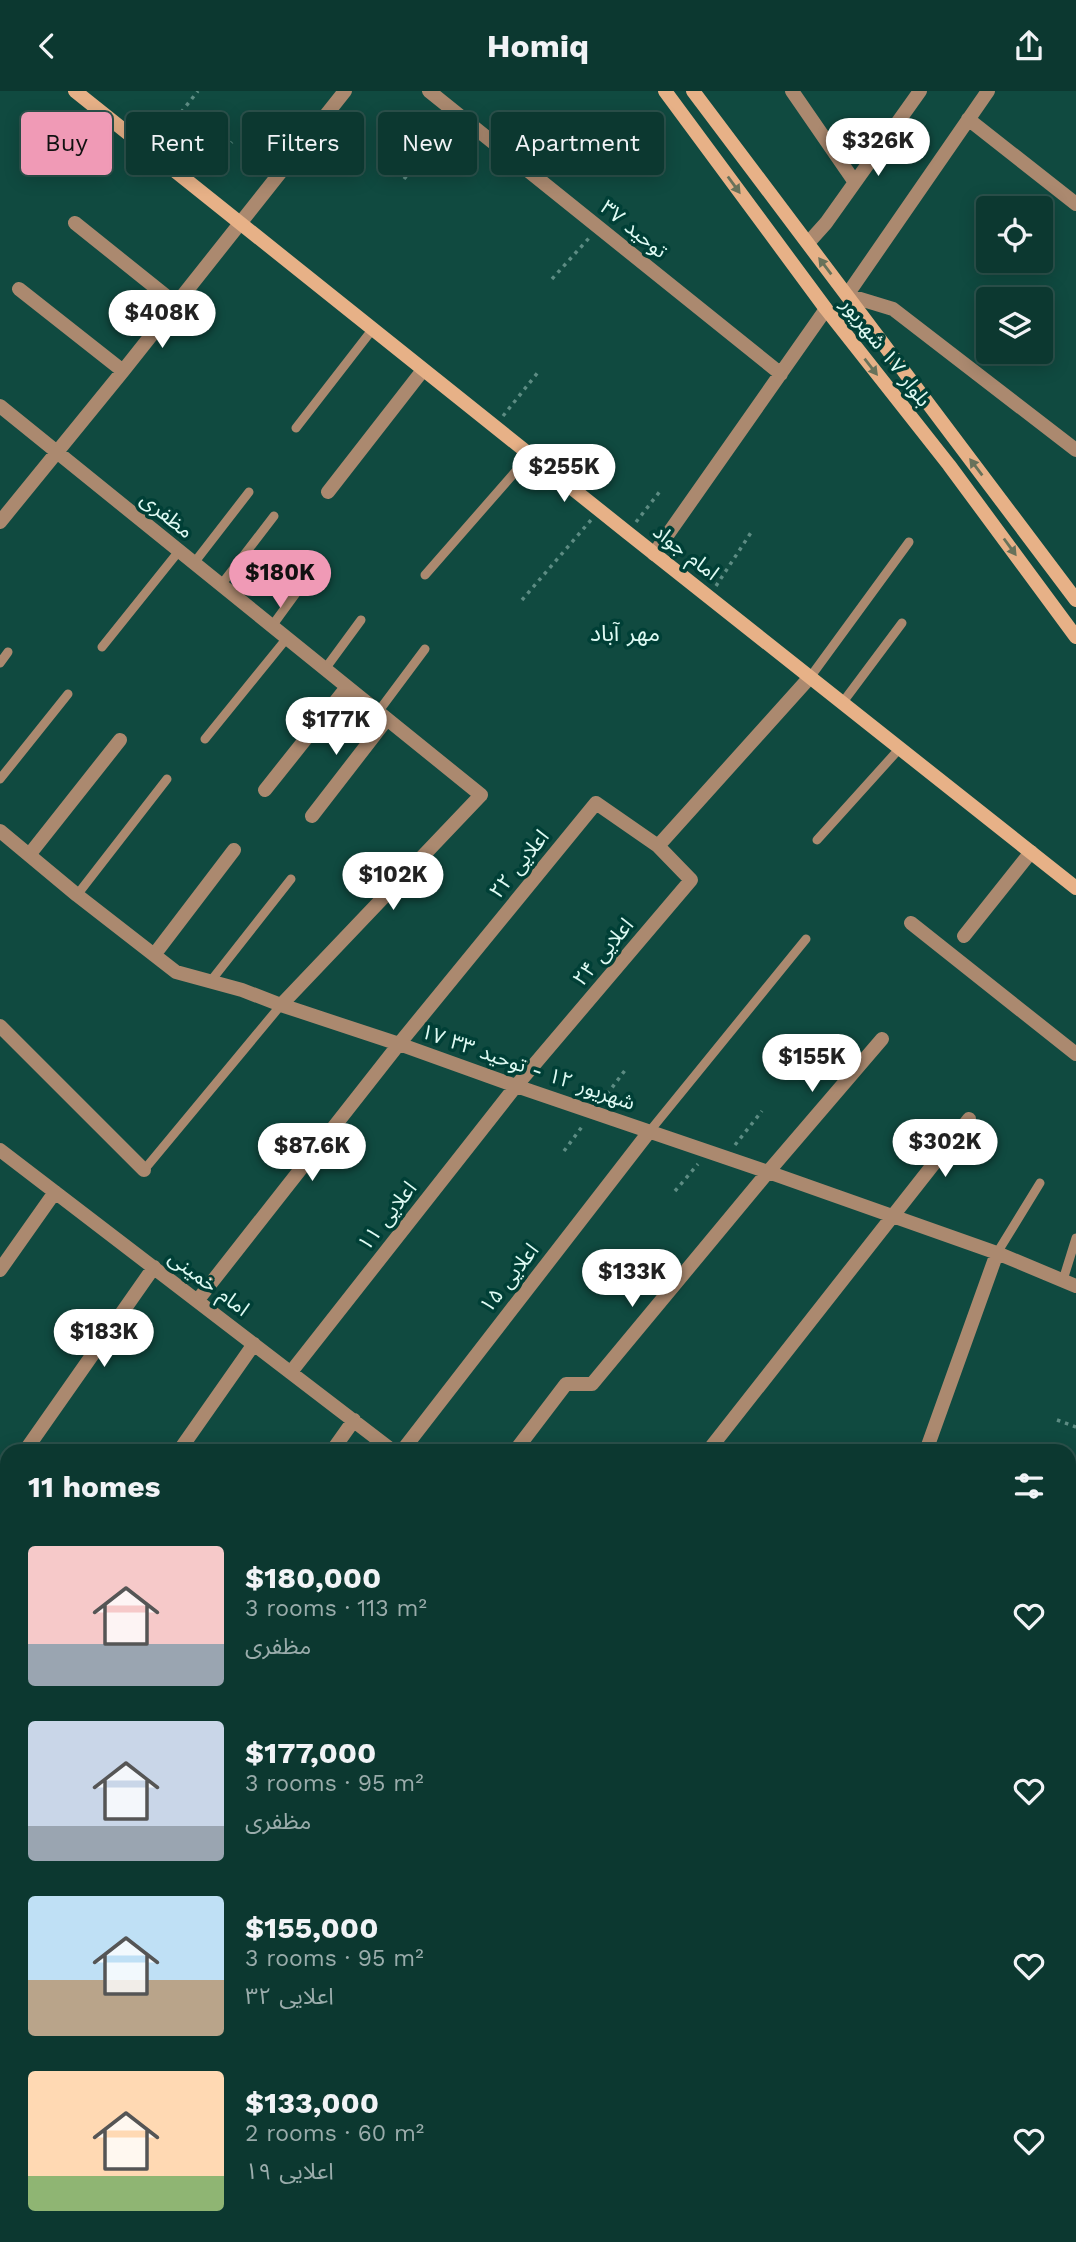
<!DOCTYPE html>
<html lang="en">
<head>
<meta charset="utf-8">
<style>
  :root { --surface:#0c3830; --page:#153f38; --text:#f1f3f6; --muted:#9aacab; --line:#2c524c; --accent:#f09ab6 }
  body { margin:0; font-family:"Work Sans","Noto Sans Arabic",sans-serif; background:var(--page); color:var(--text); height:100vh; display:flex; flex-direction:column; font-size:26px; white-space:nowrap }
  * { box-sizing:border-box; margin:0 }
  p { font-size:23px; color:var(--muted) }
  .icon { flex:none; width:38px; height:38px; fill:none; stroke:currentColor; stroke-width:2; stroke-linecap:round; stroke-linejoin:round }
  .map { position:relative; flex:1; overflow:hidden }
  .drawer { position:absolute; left:0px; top:1353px; width:1076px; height:800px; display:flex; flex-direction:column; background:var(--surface); border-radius:21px 21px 0 0; box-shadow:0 4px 18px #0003,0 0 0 2px var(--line) }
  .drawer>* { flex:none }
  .top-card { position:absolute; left:21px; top:21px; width:700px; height:63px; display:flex; gap:14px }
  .tools { position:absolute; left:976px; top:105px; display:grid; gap:14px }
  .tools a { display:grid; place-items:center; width:77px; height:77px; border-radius:7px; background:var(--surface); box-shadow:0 4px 18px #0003,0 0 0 2px var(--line); font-size:35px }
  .price { position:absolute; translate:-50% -60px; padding:0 16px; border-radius:24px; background:#fff; color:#222; font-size:23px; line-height:46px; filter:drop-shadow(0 2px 4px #0008) }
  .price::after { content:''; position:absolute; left:50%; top:42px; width:21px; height:16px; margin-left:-10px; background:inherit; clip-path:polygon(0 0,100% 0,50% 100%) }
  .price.on { background:var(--accent); color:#111 }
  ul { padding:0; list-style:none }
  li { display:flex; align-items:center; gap:21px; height:175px; padding:0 28px }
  li span { display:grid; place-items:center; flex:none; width:196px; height:140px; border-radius:7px; color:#555 }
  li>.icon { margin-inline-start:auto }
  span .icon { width:84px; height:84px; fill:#fffc; stroke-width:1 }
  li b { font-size:30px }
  h2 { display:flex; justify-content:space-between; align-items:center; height:84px; padding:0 28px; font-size:30px }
  .chip { padding:0 24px; border-radius:7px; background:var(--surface); box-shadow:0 4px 18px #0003,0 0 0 2px var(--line); font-size:24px; line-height:63px }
  .chip.on { background:var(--accent); color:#111 }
  header { display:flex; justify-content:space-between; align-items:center; height:91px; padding:0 28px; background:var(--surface); font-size:32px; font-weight:700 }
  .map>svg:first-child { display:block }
</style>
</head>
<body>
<header><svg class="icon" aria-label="back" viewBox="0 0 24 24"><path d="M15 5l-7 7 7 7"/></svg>Homiq<svg class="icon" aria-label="share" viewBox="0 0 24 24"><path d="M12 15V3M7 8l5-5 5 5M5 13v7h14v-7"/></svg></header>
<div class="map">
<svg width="1076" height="2151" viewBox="0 0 1076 2151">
  <rect width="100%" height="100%" fill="#104a40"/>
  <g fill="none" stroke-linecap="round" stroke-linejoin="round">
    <path stroke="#5d8c83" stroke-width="3.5" stroke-dasharray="3.5 5" stroke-linecap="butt" d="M160,48l38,-48
      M204,84l28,-33
      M404,88l46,-55
      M552,188l38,-42
      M503,325l36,-45
      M636,431l25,-32
      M716,495l36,-55
      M522,509l69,-80
      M602,1010l24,-32
      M735,1054l27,-34
      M564,1060l20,-27
      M675,1100l23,-27
      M1057,1329l19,7"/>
    <path stroke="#ab896f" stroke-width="9" d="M296,337l76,-98
      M194,472l55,-71
      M425,484l105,-120
      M221,494l53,-69
      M272,535l35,-48
      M102,556l77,-96
      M0,572l8,-11
      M325,578l36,-49
      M811,585l98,-134
      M843,611l59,-79
      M378,621l47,-63
      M205,648l82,-101
      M0,688l68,-85
      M817,749l83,-92
      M77,804l90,-116
      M210,891l81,-103
      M649,1041l157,-193
      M144,1079l137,-165
      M997,1162l43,-70
      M1063,1189l13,-42"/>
    <path stroke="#ab896f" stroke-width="14" d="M429,0l352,283
      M792,0l62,90
      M988,0l-141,204 46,14 183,141
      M968,28l108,85
      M75,132l101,81
      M808,152l18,-20 94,-132
      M19,198l104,82
      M0,315l481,389 -200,210
      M328,401l95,-122
      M0,431l123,-151 222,-280
      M654,463l172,-245
      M265,699l82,-103
      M312,725l75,-97
      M0,740l77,64 99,77 66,18 39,15 118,39 117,42 252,86 229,81 79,33
      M658,755l153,-170
      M29,764l91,-115
      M911,832l165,131
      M964,845l67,-84
      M154,864l80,-105
      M0,935l144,144
      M0,1059l393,301
      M0,1179l55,-78
      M197,1210l202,-257 197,-241 62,43 33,34 -175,206 -225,286
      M25,1360l129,-184
      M179,1360l75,-107
      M332,1360l22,-31
      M402,1360l247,-319
      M515,1360l51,-67h26l176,-212 114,-133
      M708,1360l261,-332
      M926,1360l71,-198
      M0,1395l7,-10
      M1069,1435l7,1
      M1069,1473l7,-9
      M0,1611l7,-9
      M1069,1708l7,-10
      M0,1807l7,-9
      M1069,1827l7,-9
      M1069,1840l7,5
      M0,1848l7,-8
      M1069,1974l7,-8
      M0,1988l7,7
      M0,2124l7,-4
      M153,2146l5,5
      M414,2146l10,5
      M185,2151l4,-5
      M398,2151l4,-5
      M571,2151l4,-5
      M738,2151l4,-5
      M916,2151l5,-5"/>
    <path stroke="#e7b187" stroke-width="14" d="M75,0l553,442 448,355
      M665,0l161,218 123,156 127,172
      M693,0l383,509
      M0,1536l7,5
      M810,2146l8,5"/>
  </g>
  <defs><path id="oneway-solid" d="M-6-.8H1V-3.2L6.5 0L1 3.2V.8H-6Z" transform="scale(1.75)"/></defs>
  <g fill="#68725a">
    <use href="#oneway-solid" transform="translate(734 94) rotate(54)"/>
    <use href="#oneway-solid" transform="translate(825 175) rotate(-127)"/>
    <use href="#oneway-solid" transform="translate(871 276) rotate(52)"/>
    <use href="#oneway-solid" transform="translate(976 376) rotate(-127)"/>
    <use href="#oneway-solid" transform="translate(1010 456) rotate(54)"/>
  </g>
  <g text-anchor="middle" stroke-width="7" stroke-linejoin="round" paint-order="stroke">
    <g font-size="21" fill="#defaf3" stroke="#003f36">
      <text transform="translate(634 138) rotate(39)" y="7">توحید ۳۷</text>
      <text transform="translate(886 261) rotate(52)" y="7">بلوار ۱۷ شهریور</text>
      <text transform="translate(167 424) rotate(39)" y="7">مظفری</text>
      <text transform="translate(686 461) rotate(38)" y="7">امام جواد</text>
      <text transform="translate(519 773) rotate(-51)" y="7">اعلایی ۲۲</text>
      <text transform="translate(603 861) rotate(-50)" y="7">اعلایی ۲۴</text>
      <text transform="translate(528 976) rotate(19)" y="7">۱۷ شهریور ۱۲ - توحید ۳۳</text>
      <text transform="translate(387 1125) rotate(-52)" y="7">اعلایی ۱۱</text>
      <text transform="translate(509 1187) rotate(-52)" y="7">اعلایی ۱۵</text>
      <text transform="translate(209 1192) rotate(37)" y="7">امام خمینی</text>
    </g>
    <g font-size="23" fill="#defaf3" stroke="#003f36">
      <text x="625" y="550">مهر آباد</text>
    </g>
  </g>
</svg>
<div class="tools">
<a><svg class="icon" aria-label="locate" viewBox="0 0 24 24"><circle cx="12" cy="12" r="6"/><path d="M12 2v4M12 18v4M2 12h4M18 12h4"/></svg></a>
<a><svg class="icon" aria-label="layers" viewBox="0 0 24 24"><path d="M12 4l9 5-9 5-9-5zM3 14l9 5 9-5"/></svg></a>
</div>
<b class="price" style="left:878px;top:87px">$326K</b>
<b class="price" style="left:162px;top:259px">$408K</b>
<b class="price" style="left:564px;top:413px">$255K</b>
<b class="price on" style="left:280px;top:519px">$180K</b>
<b class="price" style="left:336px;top:666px">$177K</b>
<b class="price" style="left:393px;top:821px">$102K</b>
<b class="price" style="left:812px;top:1003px">$155K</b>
<b class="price" style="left:945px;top:1088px">$302K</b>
<b class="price" style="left:312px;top:1092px">$87.6K</b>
<b class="price" style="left:632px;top:1218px">$133K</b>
<b class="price" style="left:104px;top:1278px">$183K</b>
<div class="top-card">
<a class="chip on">Buy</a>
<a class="chip">Rent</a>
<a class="chip">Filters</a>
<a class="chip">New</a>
<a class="chip">Apartment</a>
</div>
<section class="drawer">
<h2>11 homes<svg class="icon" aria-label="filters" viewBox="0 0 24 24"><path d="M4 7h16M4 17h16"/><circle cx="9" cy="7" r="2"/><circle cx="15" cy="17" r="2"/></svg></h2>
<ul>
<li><span style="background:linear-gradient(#f6c9c9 70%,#9aa5b1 0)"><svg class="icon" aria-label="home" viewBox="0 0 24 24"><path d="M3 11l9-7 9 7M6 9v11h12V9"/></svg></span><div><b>$180,000</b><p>3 rooms · 113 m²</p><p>مظفری</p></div><svg class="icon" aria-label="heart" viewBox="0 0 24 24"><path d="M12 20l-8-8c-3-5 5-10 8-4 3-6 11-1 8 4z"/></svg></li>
<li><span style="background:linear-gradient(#c9d6e8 75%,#9aa5b1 0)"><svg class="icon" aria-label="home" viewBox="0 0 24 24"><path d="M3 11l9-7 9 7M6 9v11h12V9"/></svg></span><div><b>$177,000</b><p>3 rooms · 95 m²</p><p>مظفری</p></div><svg class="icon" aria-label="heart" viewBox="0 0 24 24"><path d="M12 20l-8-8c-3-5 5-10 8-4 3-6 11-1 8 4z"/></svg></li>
<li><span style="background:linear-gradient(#bfe0f5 60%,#b9a48a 0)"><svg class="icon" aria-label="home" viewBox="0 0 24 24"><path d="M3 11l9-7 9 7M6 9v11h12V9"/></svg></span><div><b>$155,000</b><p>3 rooms · 95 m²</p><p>اعلایی ۳۲</p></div><svg class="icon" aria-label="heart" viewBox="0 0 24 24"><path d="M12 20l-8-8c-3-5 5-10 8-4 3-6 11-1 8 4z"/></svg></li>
<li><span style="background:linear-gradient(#ffd9b3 75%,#8fb573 0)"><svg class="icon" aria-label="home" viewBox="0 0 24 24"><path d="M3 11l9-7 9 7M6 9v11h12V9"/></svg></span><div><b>$133,000</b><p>2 rooms · 60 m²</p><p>اعلایی ۱۹</p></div><svg class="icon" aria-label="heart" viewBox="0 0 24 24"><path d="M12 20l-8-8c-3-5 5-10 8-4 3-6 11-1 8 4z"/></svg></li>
</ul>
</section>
</div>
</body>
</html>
